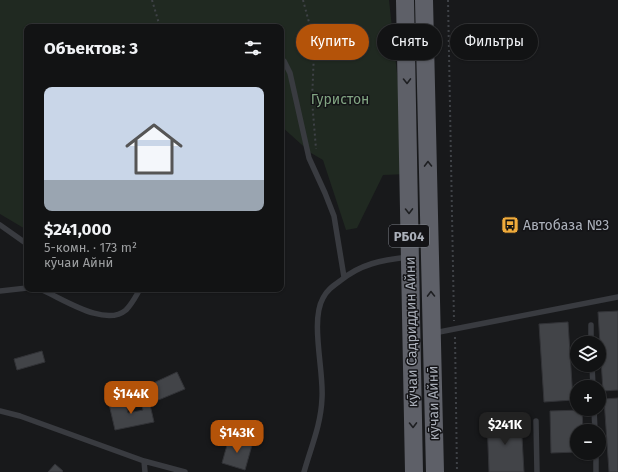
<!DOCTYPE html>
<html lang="ru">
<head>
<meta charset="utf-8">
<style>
  :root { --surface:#121314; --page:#1f2022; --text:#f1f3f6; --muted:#9c9ea0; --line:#313234; --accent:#b45309 }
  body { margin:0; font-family:"Fira Sans",sans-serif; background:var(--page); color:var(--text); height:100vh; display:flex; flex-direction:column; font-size:15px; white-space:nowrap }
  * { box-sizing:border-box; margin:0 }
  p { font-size:13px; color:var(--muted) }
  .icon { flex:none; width:22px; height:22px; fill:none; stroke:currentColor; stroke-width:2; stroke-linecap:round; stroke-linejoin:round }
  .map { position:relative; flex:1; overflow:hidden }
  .details { position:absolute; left:24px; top:24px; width:260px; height:268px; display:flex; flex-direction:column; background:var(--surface); border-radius:8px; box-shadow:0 1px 3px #0004,0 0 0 1px var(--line) }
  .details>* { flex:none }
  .top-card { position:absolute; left:296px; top:24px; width:262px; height:36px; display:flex; gap:8px }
  .fabs { position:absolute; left:570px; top:336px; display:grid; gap:8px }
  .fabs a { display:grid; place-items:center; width:36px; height:36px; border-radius:50%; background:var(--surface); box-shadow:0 1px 3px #0004,0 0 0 1px var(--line); font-size:20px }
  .price { position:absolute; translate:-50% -34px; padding:0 9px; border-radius:8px; background:var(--accent); color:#fff; font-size:13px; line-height:26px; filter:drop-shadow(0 1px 2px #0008) }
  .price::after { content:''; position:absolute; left:50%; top:24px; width:12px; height:9px; margin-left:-6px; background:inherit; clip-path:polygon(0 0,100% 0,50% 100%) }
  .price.selected { background:#222; color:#fff }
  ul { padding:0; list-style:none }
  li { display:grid; align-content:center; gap:8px; height:212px; padding:0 20px }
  li span { display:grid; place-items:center; height:124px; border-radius:8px; color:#555 }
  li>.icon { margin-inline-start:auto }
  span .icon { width:72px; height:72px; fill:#fffc; stroke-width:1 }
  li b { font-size:17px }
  h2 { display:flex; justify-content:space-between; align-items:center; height:48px; padding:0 20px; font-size:17px }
  .pill { padding:0 14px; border-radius:18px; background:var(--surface); box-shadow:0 1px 3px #0004,0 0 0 1px var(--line); font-size:14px; line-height:36px }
  .pill.selected { background:var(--accent); color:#fff }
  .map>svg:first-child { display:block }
</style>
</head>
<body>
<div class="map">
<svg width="618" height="472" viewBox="0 0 618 472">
  <rect width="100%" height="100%" fill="#18191b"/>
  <path fill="#202921" d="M0,0h389l19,174 -25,1 -26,53 -11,2 -23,-70 -12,-7 -30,-27v-99h-254v203l-27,-16z"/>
  <path fill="#424448" stroke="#323337" d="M618,311v79l-15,1 -5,-79z
    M568,322l5,78 -29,2 -5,-78z
    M42,351l3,11 -28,8 -3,-11z
    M177,372l8,17 -29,12 -7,-16z
    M148,396l6,26 -39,8 -6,-26 16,-4 3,13 15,-3 -3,-12z
    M618,398v74h-9l-5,-73z
    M582,410l1,21h-6v21l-26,1 -1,-42z
    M521,419l3,53h-35l-2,-52z
    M229,438l23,7 -7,25 -23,-7z
    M55,464l8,7 -1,1h-14z"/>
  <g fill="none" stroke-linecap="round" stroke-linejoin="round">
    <path stroke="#3f4247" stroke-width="2" stroke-dasharray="2 3" stroke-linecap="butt" d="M152,0l8,27
      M303,0l7,26 4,27 -2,47 4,49
      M448,0l6,321
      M455,337l2,135"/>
    <path stroke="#393b40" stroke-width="5.5" d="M281,59l3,2 6,12 19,85 16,35 9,23 10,61
      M0,225l27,19
      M40,289c22,9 65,39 86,21 6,-6 10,-14 14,-21
      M0,291l27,-3
      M591,325v18
      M434,333l184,-36
      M592,365l1,22
      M594,409l1,22
      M0,411l20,5 124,45 1,11
      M536,421l1,51
      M596,453v19
      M144,461l41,11
      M304,472c7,-25 17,-47 18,-74 2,-27 -12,-77 1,-100 4,-8 10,-12 17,-17 20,-17 42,-21 68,-24"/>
    <path stroke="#5e6068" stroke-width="18" d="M405,0l9,472
      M424,0l11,472"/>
  </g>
  <defs><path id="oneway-chevron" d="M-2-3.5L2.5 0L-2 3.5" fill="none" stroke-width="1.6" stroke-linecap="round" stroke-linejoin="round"/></defs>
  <g stroke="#1e1f22">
    <use href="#oneway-chevron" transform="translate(407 81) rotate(89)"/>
    <use href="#oneway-chevron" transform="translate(428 164) rotate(-91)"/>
    <use href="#oneway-chevron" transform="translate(409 211) rotate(89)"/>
    <use href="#oneway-chevron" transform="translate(431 294) rotate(-91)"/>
    <use href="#oneway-chevron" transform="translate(413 425) rotate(89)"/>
  </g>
  <defs>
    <symbol id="bus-square" viewBox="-11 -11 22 22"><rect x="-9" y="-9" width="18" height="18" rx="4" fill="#f0ab3b" stroke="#131316"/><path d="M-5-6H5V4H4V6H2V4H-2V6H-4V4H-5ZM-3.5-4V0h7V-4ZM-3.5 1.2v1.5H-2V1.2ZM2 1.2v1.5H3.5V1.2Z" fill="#111"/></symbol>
  </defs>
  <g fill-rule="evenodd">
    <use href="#bus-square" x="500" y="215" width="20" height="20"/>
  </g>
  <g text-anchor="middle" stroke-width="3" stroke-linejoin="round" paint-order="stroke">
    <rect fill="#131316" stroke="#7d8189" stroke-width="1" x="389" y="225" width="40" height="22" rx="3"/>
    <g font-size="13" font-weight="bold" fill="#abb0ba">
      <text x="409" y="241">РБ04</text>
    </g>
    <g font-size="14" fill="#82a583" stroke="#131316">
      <text x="340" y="104">Гуристон</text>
    </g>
    <g font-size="14" fill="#abb0ba" stroke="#131316" text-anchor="start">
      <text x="523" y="230">Автобаза №3</text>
    </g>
    <g font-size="14" fill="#abb0ba" stroke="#131316">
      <text transform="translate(411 332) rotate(-91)" y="5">кӯчаи Садриддин Айни</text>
      <text transform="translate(433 403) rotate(-91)" y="5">кӯчаи Айнӣ</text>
    </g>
  </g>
</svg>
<div class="fabs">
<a><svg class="icon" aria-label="layers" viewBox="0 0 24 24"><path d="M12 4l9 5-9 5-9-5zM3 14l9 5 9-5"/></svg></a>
<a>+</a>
<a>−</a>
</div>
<b class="price" style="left:131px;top:415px">$144K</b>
<b class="price selected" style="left:505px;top:446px">$241K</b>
<b class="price" style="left:237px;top:454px">$143K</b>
<div class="top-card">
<a class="pill selected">Купить</a>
<a class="pill">Снять</a>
<a class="pill">Фильтры</a>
</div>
<section class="details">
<h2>Объектов: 3<svg class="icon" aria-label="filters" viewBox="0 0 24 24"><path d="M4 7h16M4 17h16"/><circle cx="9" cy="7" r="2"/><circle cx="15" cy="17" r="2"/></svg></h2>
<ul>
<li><span style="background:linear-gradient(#c9d6e8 75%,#9aa5b1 0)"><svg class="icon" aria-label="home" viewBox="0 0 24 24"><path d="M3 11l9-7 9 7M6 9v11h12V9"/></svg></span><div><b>$241,000</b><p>5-комн. · 173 m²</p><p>кӯчаи Айнӣ</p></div></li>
</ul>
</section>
</div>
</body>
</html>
